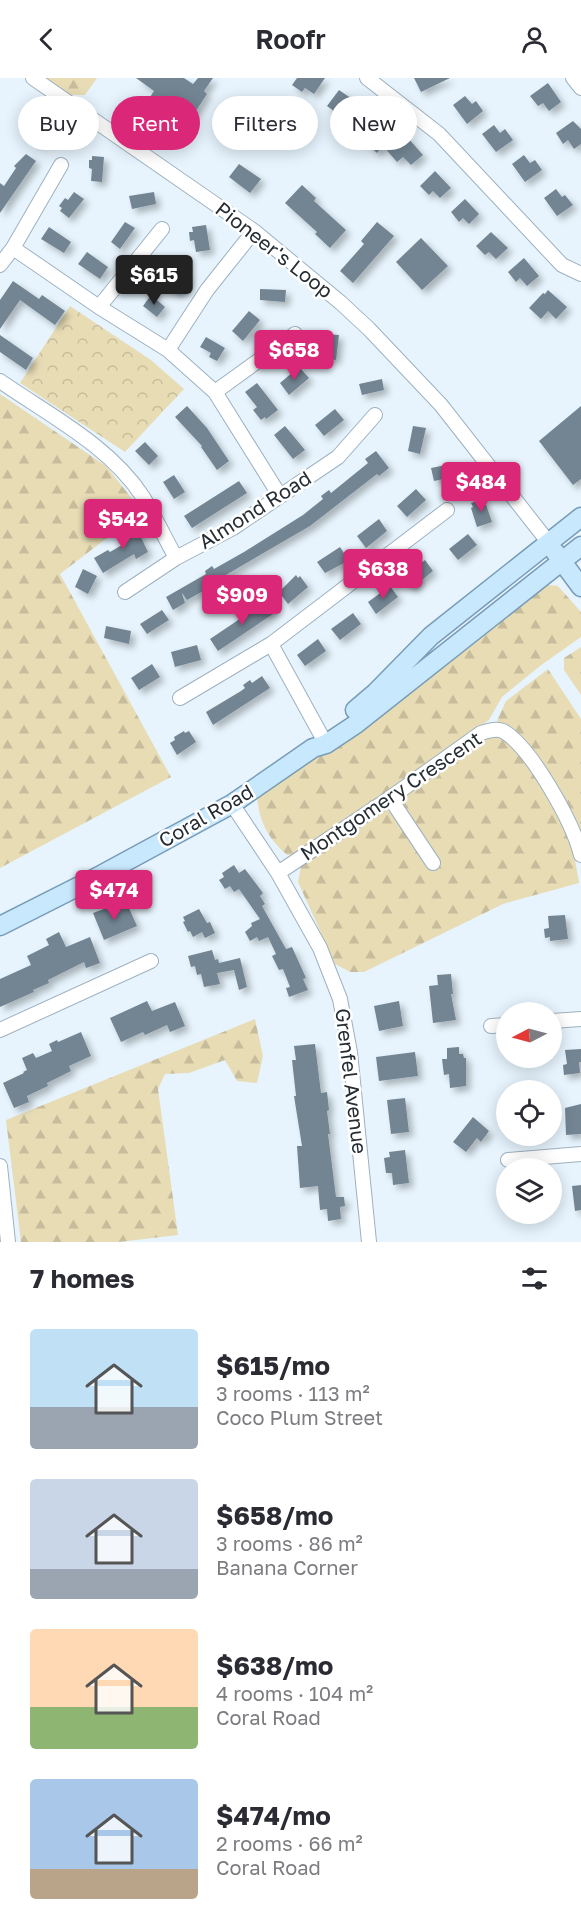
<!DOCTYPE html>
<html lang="en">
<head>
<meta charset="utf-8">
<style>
  :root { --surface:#fff; --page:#f7f7f7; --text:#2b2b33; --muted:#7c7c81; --accent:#db2777 }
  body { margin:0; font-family:"Golos Text",sans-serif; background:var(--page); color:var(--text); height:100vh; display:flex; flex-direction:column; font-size:22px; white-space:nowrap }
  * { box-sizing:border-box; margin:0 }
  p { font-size:20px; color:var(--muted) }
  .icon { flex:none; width:33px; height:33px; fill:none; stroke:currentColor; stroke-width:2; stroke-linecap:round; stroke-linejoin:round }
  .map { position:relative; height:1164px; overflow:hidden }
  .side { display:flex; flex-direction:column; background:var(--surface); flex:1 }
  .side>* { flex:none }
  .guide { position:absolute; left:18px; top:18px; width:546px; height:54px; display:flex; gap:12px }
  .needle { width:39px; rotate:264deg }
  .buttons { position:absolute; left:496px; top:924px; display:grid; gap:12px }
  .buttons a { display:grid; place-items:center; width:66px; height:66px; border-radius:50%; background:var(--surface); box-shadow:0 3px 15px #0003; font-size:30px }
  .price { position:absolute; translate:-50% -51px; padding:0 14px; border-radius:6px; background:var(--accent); color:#fff; font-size:20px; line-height:39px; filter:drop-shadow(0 2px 3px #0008) }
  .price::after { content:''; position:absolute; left:50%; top:36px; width:18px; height:14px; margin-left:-9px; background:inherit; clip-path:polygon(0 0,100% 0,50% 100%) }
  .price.selected { background:#222; color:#fff }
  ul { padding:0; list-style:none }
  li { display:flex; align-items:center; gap:18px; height:150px; padding:0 30px }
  li span { display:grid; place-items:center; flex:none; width:168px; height:120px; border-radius:6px; color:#555 }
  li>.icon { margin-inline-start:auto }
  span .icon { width:72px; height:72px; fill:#fffc; stroke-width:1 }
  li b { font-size:26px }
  h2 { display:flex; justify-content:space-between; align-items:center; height:72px; padding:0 30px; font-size:26px }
  .tag { padding:0 21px; border-radius:27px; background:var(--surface); box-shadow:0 3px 15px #0003; font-size:21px; line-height:54px }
  .tag.selected { background:var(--accent); color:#fff }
  header { display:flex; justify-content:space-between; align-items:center; height:78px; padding:0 30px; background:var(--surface); font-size:27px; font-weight:600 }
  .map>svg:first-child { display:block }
</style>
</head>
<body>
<header><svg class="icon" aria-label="back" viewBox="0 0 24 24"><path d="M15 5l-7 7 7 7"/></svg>Roofr<svg class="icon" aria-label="person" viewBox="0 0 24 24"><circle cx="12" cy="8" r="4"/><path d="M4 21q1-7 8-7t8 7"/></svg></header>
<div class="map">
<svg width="581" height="1164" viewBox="0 0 581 1164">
  <defs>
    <pattern id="forest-firs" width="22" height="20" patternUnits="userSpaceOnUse" patternTransform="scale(1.5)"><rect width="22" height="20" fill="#e8dcb5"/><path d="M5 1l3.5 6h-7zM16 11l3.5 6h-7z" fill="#c7bd9c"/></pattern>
    <pattern id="park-crowns" width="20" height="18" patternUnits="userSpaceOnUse" patternTransform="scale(1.5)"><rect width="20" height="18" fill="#e8dcb5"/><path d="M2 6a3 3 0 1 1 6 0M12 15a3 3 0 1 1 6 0" fill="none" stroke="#c7bd9c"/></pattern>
    <filter id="shadow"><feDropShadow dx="4.5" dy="4.5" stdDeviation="3" flood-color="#0004"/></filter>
  </defs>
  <rect width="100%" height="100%" fill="#e7f4fd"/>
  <path fill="url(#forest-firs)" d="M47,0h50l-12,17h-16z
    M0,316l106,72 36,45 -82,63 111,203 -171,91z
    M549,507l9,1 23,26v25l-41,29 -38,31 -13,23 -192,135h-10c-19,-17 -28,-33 -30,-59l275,-204z
    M581,569v48l-17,-25v-12z
    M548,591l33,50v121l-16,-40 -37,-52 -22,-21 -9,-6 9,-20z
    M496,656l27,21 49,87 7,41 -76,21 -139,68h-14l-15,-8 -37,-82 4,-21 80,-52 9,1 33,51 -22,-55 3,-15 76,-56z
    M255,941l8,37 -6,27 -20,-2 -12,-21 -36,13 -24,1 -7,15 20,146 -59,7h-98l-15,-122z"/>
  <path fill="url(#park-crowns)" d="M70,228l81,54 33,29 -59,63 -105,-69z"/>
  <path fill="#738593" filter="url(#shadow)" d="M136,0h48l9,6 5,-6h15l-9,13 3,3 -15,23 -25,-17 -4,6 -13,-9 4,-6z
    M297,0h28l-11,16 -9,-6 -3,4 -10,-7z
    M414,0h36l-29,14z
    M548,5l13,19 -12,9 -6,-8 -5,3 -8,-10z
    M339,12l19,13 -9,12 -8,-6 -3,5 -11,-8z
    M465,18l7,8 4,-3 7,10 -16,13 -14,-19z
    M371,37l32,25 4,-3 16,18 -12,10 -8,-8 -6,5 -14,-16 -6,7 -21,-19z
    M573,43l8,8v15l-7,5 -6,-9 -5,4 -7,-11z
    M55,46l5,11 -3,1 1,2 -21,6 -4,-11z
    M494,47l6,8 5,-4 8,11 -17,12 -14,-18z
    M26,76l10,7 -36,52v-30l4,3 12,-18 -2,-2z
    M524,77l6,8 5,-3 7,10 -17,12 -13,-18z
    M92,78l12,1 -2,25 -11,-1 1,-12 -3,-1v-8h3z
    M239,86l22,15 -11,14 -21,-16z
    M435,93l16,17 -11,10 -7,-7 -4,4 -9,-9z
    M302,107l14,13 -2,3 32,29 -16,18 -15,-14 2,-2 -32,-29z
    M556,111l6,8 3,-2 8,10 -16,11 -13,-18z
    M74,114l10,7 -15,19 -9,-7 2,-3 -3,-2 6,-8 3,2z
    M154,114l2,12 -24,5 -3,-13z
    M465,121l14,15 -10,10 -6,-6 -4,4 -8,-10z
    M125,144l10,6 -15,21 -9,-7z
    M377,144l17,14 -41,47 -13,-12 24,-27 -3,-3z
    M206,147l4,25 -14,2 -2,-12 -4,1 -1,-9h4l-1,-5z
    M49,149l22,15 -7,11 -23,-14z
    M491,154l17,16 -12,11 -7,-7 -4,3 -9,-9z
    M421,160l27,28 -26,24 -26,-28z
    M87,174l21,15 -8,12 -22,-15z
    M174,179l10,8 -4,5 9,7 -12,17 -19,-16z
    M524,180l15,18 -12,10 -7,-8 -4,4 -8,-10z
    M13,203l26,18 3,-4 23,16 -10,14 -35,-25 -20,29v-29z
    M260,211l26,1 -1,12 -25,-2z
    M548,212l19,17 -11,12 -8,-8 -7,8 -12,-11 14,-15 2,1z
    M151,217l14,12 -8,10 -14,-11z
    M249,233l11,9 -17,21 -11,-10z
    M326,256l13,1 -3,25 -13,-2 1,-12h-3l1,-9 3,1z
    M0,257l33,23 -7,12 -26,-18z
    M206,259l19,11 -8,13 -8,-4 2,-4 -11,-6z
    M299,289l10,11 -20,17 -9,-12z
    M382,301l2,11 -22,5 -3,-11z
    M257,305l21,27 -12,9 -1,-2 -4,3 -8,-10 4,-3 -12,-15z
    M187,328l20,22 22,33 -12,9 -16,-23 1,-1 -27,-29z
    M581,328v73l-8,6 -34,-44z
    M335,331l9,11 -20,16 -9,-11z
    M285,348l20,24 -12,9 -19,-24z
    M413,348l13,2 -6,26 -12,-3z
    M145,364l13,14 -9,9 -14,-14z
    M376,373l13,17 -10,8 -2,-2 -67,52 -91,53 2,2 -34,19 -5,-7 3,10 -12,7 -7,-13 40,-23 -1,-3 7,-5 2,3 30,-17 59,-37 20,-16 -2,-3 8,-6 2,3 37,-30 -3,-4z
    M456,385l2,13 -24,5 -3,-13z
    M174,397l11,17 -11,7 -11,-17z
    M239,403l8,12 -55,35 -8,-12z
    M416,411l10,11 -19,17 -10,-11z
    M484,421l8,23 -15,5 -6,-19 2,-1 -2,-4z
    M379,441l8,12 -21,17 -9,-12z
    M131,445l4,7 2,-1 11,23 -12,7 -2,-5 -31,19 -9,-15 14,-8 2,2 17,-10 -8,-12z
    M468,456l9,11 -19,15 -9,-11z
    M340,469l8,12 -3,1 1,2 -21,11 -8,-11z
    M425,482l8,11 -21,17 -9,-11z
    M83,491l14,7 -9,18 -13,-7z
    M296,497l2,3 2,-2 8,11 -20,17 -9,-12z
    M390,508l8,11 -22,17 -8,-12z
    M265,524l8,12 -55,37 -8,-12z
    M162,532l7,10 -22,14 -7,-10z
    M353,535l8,11 -21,16 -9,-11z
    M106,548l25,5 -2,13 -25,-6z
    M318,561l8,12 -21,15 -8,-11z
    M197,567l4,15 -26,7 -4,-15z
    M152,586l8,13 -21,13 -8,-12z
    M262,598l8,12 -57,37 -7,-13 35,-21 4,-3 -2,-3 7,-5 2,3z
    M184,653l1,2 4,-2 7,11 -19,13 -7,-12 5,-3 -1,-3z
    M234,787l5,8 6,-4 18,24 -3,3 5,8 -3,2 24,43 6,-2 14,31 -3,1 5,11 -19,7 -3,-9 4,-1 -7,-18 -4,1 -7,-14 4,-2 -8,-17 -9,4 -2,-4 -7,4 -5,-9 7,-6 -1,-3 9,-4 -21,-30 -5,3 -4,-6 -5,3 -6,-9 5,-3 -2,-4z
    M112,828l3,5 13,-5 9,20 -33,14 -11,-27z
    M199,831l8,14 3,-1 5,11 -10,5 -3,-6 -9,5 -3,-6 -2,1 -5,-10 2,-1 -2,-4z
    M565,837l3,24 -18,2v-4l-5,1 -1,-9 5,-1 -1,-12z
    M59,854l7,15 24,-10 10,26 -14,5 -2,-6 -36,18 1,3 -16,7 1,2 -34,15v-28l31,-14 -4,-9 22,-11 -3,-6z
    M212,872l3,10 3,-1 1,4 21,-5 7,29 -8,3 -5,-20 -17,3 3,11 -16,3 -3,-13 -4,1 -2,-9 -4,1 -3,-11z
    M451,896l2,20h-2l5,26 -23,3 -4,-37 9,-1 -1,-10z
    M147,923l5,10 23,-9 10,24 -15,6 -3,-7 -22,10 -2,-3 -22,10 -11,-24z
    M399,923l4,25 -24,5 -5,-25z
    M81,954l10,24 -22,10 2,5 -24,12 1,3 -21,10 2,6 -15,6 -11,-25 21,-10 -1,-1 4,-2 -5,-12 11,-5 3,5 16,-7 -3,-7 8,-4 1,2z
    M315,966l6,49 6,-1 2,18 -2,1 3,23h-2l8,63h8l1,9 -5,1 1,12 -13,2 -1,-12 -7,1 -2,-24 -18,2 -3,-42h5l-8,-50h2l-4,-36h4l-2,-14z
    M459,969v7h4l1,4h2v28l-16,2 -1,-14 -5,1 -2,-16h5v-11z
    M581,971v13h-2l1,11 -16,2 -1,-10 4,-1 -2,-14z
    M415,974l3,24 -39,5 -3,-24z
    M405,1020l4,34 -18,2 -4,-34z
    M581,1026v30l-15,1 -1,-27z
    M473,1039l16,14 -8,11 -4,-4 -11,14 -13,-10z
    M405,1072l4,33 -16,2 -1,-12h-6l-2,-15 6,-1 -1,-5z
    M581,1107v25l-6,1 -3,-25z"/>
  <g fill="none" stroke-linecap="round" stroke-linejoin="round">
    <defs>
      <path id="minor" d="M33,0l221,153 87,72 28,26 72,76 108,138
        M367,0l72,56 123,131 19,9
        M573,0l8,10
        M13,170l86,59 69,43 47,42 65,104
        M0,187l13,-17 48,-83
        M99,229l63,-78
        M168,272l39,-60 47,-59
        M0,303c49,34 110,65 143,116 12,20 22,41 33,61
        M215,314l80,-58
        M125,514l51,-34 57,-30 105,-71 37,-42
        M271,566l55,100
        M180,620l91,-54 176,-134
        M390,720l43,65
        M232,726l46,69 42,75 20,51 10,53 19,190
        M278,795l112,-75 91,-65c6,-2 15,-5 22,-2 29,17 70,92 78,124
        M552,943l29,-2
        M491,948l16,-1
        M0,952l151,-69
        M508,1082l73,-6
        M0,1088l8,76"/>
      <path id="major" d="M555,474l26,35
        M355,632l20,-17 56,-57 150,-119
        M0,848l101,-51 131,-71 81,-56 13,-4 30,-20 225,-178"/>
    </defs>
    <use href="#minor" stroke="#9db1bf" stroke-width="16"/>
    <use href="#major" stroke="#789cb6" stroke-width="21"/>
    <use href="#minor" stroke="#fff" stroke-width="14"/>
    <use href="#major" stroke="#c8e8fe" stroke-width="18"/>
  </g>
  <g text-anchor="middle" stroke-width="5" stroke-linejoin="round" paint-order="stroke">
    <g font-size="20" fill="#252d33" stroke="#fff">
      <text transform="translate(274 172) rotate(38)" y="7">Pioneer's Loop</text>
      <text transform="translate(255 432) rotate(-32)" y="7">Almond Road</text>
      <text transform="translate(391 718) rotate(-34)" y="7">Montgomery Crescent</text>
      <text transform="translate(206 738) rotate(-30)" y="7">Coral Road</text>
      <text transform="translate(351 1003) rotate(83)" y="7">Grenfel Avenue</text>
    </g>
  </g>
</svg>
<div class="buttons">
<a><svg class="needle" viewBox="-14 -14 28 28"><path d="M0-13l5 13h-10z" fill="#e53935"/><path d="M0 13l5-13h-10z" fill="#7c7c81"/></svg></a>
<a><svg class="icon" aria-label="locate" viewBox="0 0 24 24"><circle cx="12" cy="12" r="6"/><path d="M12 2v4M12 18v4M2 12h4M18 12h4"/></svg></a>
<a><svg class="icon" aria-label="layers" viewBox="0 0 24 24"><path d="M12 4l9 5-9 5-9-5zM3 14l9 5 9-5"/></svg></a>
</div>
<b class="price selected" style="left:154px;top:228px">$615</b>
<b class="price" style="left:294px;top:303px">$658</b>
<b class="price" style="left:481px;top:435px">$484</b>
<b class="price" style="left:123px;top:472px">$542</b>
<b class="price" style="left:383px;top:522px">$638</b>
<b class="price" style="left:242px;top:548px">$909</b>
<b class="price" style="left:114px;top:843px">$474</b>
<div class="guide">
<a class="tag">Buy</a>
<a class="tag selected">Rent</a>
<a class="tag">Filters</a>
<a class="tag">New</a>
</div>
</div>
<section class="side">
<h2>7 homes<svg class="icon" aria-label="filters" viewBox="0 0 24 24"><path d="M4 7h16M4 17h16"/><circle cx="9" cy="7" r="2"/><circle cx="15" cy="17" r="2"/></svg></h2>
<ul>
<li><span style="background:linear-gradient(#bfe0f5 65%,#9aa5b1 0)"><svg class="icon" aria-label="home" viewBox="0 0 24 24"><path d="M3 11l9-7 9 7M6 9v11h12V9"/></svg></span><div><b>$615/mo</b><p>3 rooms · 113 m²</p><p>Coco Plum Street</p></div></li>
<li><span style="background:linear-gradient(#c9d6e8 75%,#9aa5b1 0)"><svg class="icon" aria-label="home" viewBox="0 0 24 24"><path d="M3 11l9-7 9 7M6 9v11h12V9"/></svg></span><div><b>$658/mo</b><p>3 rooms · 86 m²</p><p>Banana Corner</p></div></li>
<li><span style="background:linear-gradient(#ffd9b3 65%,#8fb573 0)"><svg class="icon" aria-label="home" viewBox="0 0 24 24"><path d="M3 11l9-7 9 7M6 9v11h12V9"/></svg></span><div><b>$638/mo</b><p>4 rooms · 104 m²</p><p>Coral Road</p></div></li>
<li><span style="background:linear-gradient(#a9c7e8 75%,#b9a48a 0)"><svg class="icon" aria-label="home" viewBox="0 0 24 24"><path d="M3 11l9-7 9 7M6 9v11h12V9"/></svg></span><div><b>$474/mo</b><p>2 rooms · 66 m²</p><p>Coral Road</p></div></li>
</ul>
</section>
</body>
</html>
